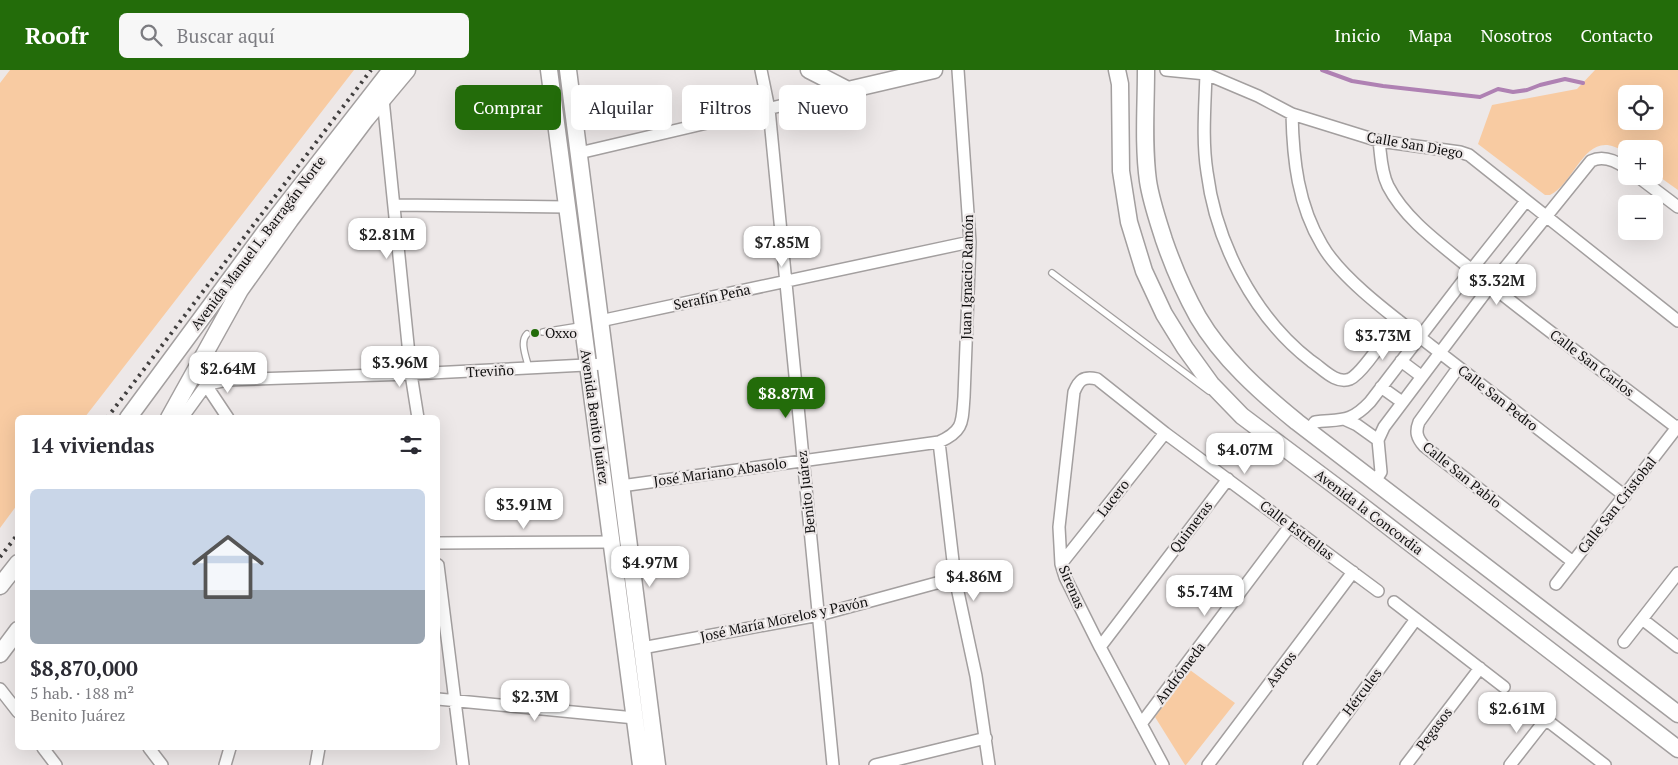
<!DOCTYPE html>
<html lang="es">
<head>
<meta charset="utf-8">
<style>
  :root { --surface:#fff; --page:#f7f7f7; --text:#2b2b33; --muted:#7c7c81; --line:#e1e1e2; --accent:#236c0a }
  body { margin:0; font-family:"PT Serif",serif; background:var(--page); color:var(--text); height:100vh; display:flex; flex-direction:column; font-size:19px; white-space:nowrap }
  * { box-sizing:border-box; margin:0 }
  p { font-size:16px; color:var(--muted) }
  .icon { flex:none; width:28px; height:28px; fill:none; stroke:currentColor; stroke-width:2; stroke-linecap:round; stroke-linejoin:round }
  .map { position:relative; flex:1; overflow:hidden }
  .side { position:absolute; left:15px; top:345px; width:425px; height:335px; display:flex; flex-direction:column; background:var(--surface); border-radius:8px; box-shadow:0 5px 20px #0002 }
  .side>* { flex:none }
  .banner { position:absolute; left:455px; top:15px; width:475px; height:45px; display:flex; gap:10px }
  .tools { position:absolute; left:1618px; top:15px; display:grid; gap:10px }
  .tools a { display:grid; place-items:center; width:45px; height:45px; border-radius:8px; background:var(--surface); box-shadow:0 5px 20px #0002; font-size:25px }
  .price { position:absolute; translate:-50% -42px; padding:0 11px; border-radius:10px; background:#fff; color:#222; font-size:16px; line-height:32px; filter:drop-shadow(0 1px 2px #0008) }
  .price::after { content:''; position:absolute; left:50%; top:30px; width:15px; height:11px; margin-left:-8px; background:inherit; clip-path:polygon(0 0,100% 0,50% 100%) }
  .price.on { background:var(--accent); color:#fff }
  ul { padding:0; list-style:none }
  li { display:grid; align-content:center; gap:10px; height:265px; padding:0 15px }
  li+li { border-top:1px solid var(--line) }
  li span { display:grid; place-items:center; height:155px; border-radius:8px; color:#555 }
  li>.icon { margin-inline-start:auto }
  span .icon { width:90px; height:90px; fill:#fffc; stroke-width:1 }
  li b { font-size:21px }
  h2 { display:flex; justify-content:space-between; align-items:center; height:60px; padding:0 15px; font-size:21px }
  .pill { padding:0 18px; border-radius:8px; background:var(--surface); box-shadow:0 5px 20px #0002; font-size:18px; line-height:45px }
  .pill.on { background:var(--accent); color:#fff }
  header { display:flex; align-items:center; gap:30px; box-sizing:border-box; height:70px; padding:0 25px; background:var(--accent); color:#fff }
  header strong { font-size:24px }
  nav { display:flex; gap:28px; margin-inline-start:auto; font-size:18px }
  .search { width:350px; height:45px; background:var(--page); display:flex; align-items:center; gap:12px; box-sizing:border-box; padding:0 18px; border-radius:8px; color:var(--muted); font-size:19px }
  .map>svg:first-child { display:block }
</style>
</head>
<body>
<header>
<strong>Roofr</strong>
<div class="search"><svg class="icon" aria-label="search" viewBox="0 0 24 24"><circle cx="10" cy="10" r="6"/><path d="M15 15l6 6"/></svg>Buscar aquí</div>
<nav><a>Inicio</a><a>Mapa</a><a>Nosotros</a><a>Contacto</a></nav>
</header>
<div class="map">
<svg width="1678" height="695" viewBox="0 0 1678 695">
  <rect width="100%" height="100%" fill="#ede8e8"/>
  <path fill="#f8cba2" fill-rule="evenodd" d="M10,0h344l-269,347 -67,1 -1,87 -17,23v-445z
    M1595,0h83v120l-24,-17v-24h-28v4c-41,-29 -48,28 -76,42h-5l-67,-51 14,-39 85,-16zM1626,24h28v27h-28z
    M1190,600l45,33 -49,62h-1l-30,-48z"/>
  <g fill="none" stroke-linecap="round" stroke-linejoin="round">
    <path stroke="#af81b3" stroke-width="4" d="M1322,0l30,11 31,5 97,11 18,-8 15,3 14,-2 13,-5 25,-6 18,4"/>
    <defs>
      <path id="service" d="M1052,203l157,118
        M543,262l37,-6
        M527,264c-8,8 0,25 2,35"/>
      <path id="minor" d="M761,0l8,39 64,656
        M1166,0l40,4 52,22 34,18 87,27 81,11 9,3 209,166
        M1206,4c-1,32 -4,66 1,98 9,71 47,145 104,189 11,7 25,24 39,18 13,-6 38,-46 48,-59
        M383,29l28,275 7,44
        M1292,44c1,46 6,91 30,131 20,35 76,75 108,100 65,51 130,101 195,151
        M1379,71c2,15 2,31 9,45 17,33 51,57 79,80 68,56 140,108 210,162
        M579,83l269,-63
        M1637,106l41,31
        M394,135l173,2
        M600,251l370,-79
        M1401,291l20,15
        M1458,298l-39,54c-4,10 -2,16 5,24l149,116
        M206,315l22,33
        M1381,317l21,15
        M182,348l24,-33 21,-5 184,-6 194,-10
        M1346,350l11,5 21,15
        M1308,361l7,-9c27,-3 35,1 55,-20l102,-133 54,-68
        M939,372l16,136 21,98 13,89
        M1375,411l6,-9 -3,-32 6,-13 107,-142 100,-124c12,-6 25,0 35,7
        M621,416l318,-44c25,-11 23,-20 25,-45l6,-155 -12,-172
        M438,473l174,-1
        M1061,494l104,-131
        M438,495l25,200
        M1556,514l122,-158
        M1394,532l110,85
        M1642,549l36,28
        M1624,572l54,-69
        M1100,577l128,-168
        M642,578l177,-33 136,-37
        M0,619l18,23
        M438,629l197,19
        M1522,631l83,64
        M1141,654l149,-198
        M43,678l13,17
        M149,678l13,17
        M225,695l5,-17
        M316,695l3,-17
        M875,695l111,-27
        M1163,695l-63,-118 -35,-70 -4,-13 -2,-37 15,-135c5,-12 9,-16 23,-13l68,54 213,158
        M1208,695l145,-193
        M1309,695l107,-146
        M1406,695l74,-97
        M1510,695l36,-46"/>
      <path id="secondary" d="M549,0l92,695
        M568,0l89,695
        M809,0l39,20 86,-20
        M1117,0l3,14 1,87 8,51 15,49 20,43 21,34 26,36 31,32 116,87 320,246
        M1146,0c0,37 -3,74 2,111 3,20 10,40 16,59 9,26 20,52 34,77 24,41 62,75 99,105l381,292
        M128,348l137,-186 126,-162
        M169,348l71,-128 50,-70 76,-101 41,-49
        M0,516l18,-23
        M0,584l18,-24"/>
    </defs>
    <use href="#service" stroke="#a39f9f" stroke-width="8"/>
    <use href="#minor" stroke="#a39f9f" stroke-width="14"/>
    <use href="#secondary" stroke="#a39f9f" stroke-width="19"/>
    <use href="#service" stroke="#fff" stroke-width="5.5"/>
    <use href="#minor" stroke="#fff" stroke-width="11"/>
    <use href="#secondary" stroke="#fff" stroke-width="16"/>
    <path stroke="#413f3f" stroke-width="4" stroke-dasharray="2.5 5" stroke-linecap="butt" d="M107,348l264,-348
      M0,487l18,-23"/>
  </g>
  <circle fill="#236c0a" stroke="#ede8e8" stroke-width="2" cx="535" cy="263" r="5"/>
  <g text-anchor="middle" stroke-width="4.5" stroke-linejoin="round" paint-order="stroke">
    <g font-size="14" fill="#111010" stroke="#ede8e8">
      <text transform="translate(1415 75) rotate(10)" y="5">Calle San Diego</text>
      <text transform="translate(258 173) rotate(-53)" y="5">Avenida Manuel L. Barragán Norte</text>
      <text transform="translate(967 207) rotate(-89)" y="5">Juan Ignacio Ramón</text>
      <text transform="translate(712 227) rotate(-12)" y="5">Serafín Peña</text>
      <text transform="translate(1592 293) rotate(37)" y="5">Calle San Carlos</text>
      <text transform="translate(490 301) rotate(-3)" y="5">Treviño</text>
      <text transform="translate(1498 328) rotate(38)" y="5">Calle San Pedro</text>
      <text transform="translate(595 347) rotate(82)" y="5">Avenida Benito Juárez</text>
      <text transform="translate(720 402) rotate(-8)" y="5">José Mariano Abasolo</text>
      <text transform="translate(1462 405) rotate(39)" y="5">Calle San Pablo</text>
      <text transform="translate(806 422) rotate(-96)" y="5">Benito Juárez</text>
      <text transform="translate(1113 428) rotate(-52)" y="5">Lucero</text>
      <text transform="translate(1617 435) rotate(-52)" y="5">Calle San Cristobal</text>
      <text transform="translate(1369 442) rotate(37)" y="5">Avenida la Concordia</text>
      <text transform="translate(1191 457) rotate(-53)" y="5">Quimeras</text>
      <text transform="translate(1297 460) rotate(37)" y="5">Calle Estrellas</text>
      <text transform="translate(1072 517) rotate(67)" y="5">Sirenas</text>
      <text transform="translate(784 549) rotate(-12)" y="5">José María Morelos y Pavón</text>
      <text transform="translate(1281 599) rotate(-53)" y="5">Astros</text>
      <text transform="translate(1180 603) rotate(-53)" y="5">Andrómeda</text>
      <text transform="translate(1362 622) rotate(-53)" y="5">Hércules</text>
      <text transform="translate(1434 659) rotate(-53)" y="5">Pegasos</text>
    </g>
    <g font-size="14" fill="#111010" stroke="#ede8e8" text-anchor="start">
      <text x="545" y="268">Oxxo</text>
    </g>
  </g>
</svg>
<div class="tools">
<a><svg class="icon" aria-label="locate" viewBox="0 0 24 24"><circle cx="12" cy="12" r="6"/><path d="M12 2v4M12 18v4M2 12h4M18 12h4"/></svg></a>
<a>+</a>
<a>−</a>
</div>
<b class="price" style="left:387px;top:190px">$2.81M</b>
<b class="price" style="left:782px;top:198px">$7.85M</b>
<b class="price" style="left:1497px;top:236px">$3.32M</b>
<b class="price" style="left:1383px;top:291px">$3.73M</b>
<b class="price" style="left:400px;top:318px">$3.96M</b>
<b class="price" style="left:228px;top:324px">$2.64M</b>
<b class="price on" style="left:786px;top:349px">$8.87M</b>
<b class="price" style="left:1245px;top:405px">$4.07M</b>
<b class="price" style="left:524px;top:460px">$3.91M</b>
<b class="price" style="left:650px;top:518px">$4.97M</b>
<b class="price" style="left:974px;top:532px">$4.86M</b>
<b class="price" style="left:1205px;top:547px">$5.74M</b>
<b class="price" style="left:535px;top:652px">$2.3M</b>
<b class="price" style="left:1517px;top:664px">$2.61M</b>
<div class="banner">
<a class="pill on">Comprar</a>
<a class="pill">Alquilar</a>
<a class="pill">Filtros</a>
<a class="pill">Nuevo</a>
</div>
<section class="side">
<h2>14 viviendas<svg class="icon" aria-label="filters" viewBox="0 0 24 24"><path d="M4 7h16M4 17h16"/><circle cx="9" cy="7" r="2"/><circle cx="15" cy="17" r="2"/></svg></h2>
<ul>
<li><span style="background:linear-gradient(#c9d6e8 65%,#9aa5b1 0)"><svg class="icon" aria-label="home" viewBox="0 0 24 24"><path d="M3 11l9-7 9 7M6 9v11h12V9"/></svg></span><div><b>$8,870,000</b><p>5 hab. · 188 m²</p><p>Benito Juárez</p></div></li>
</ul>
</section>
</div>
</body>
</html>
